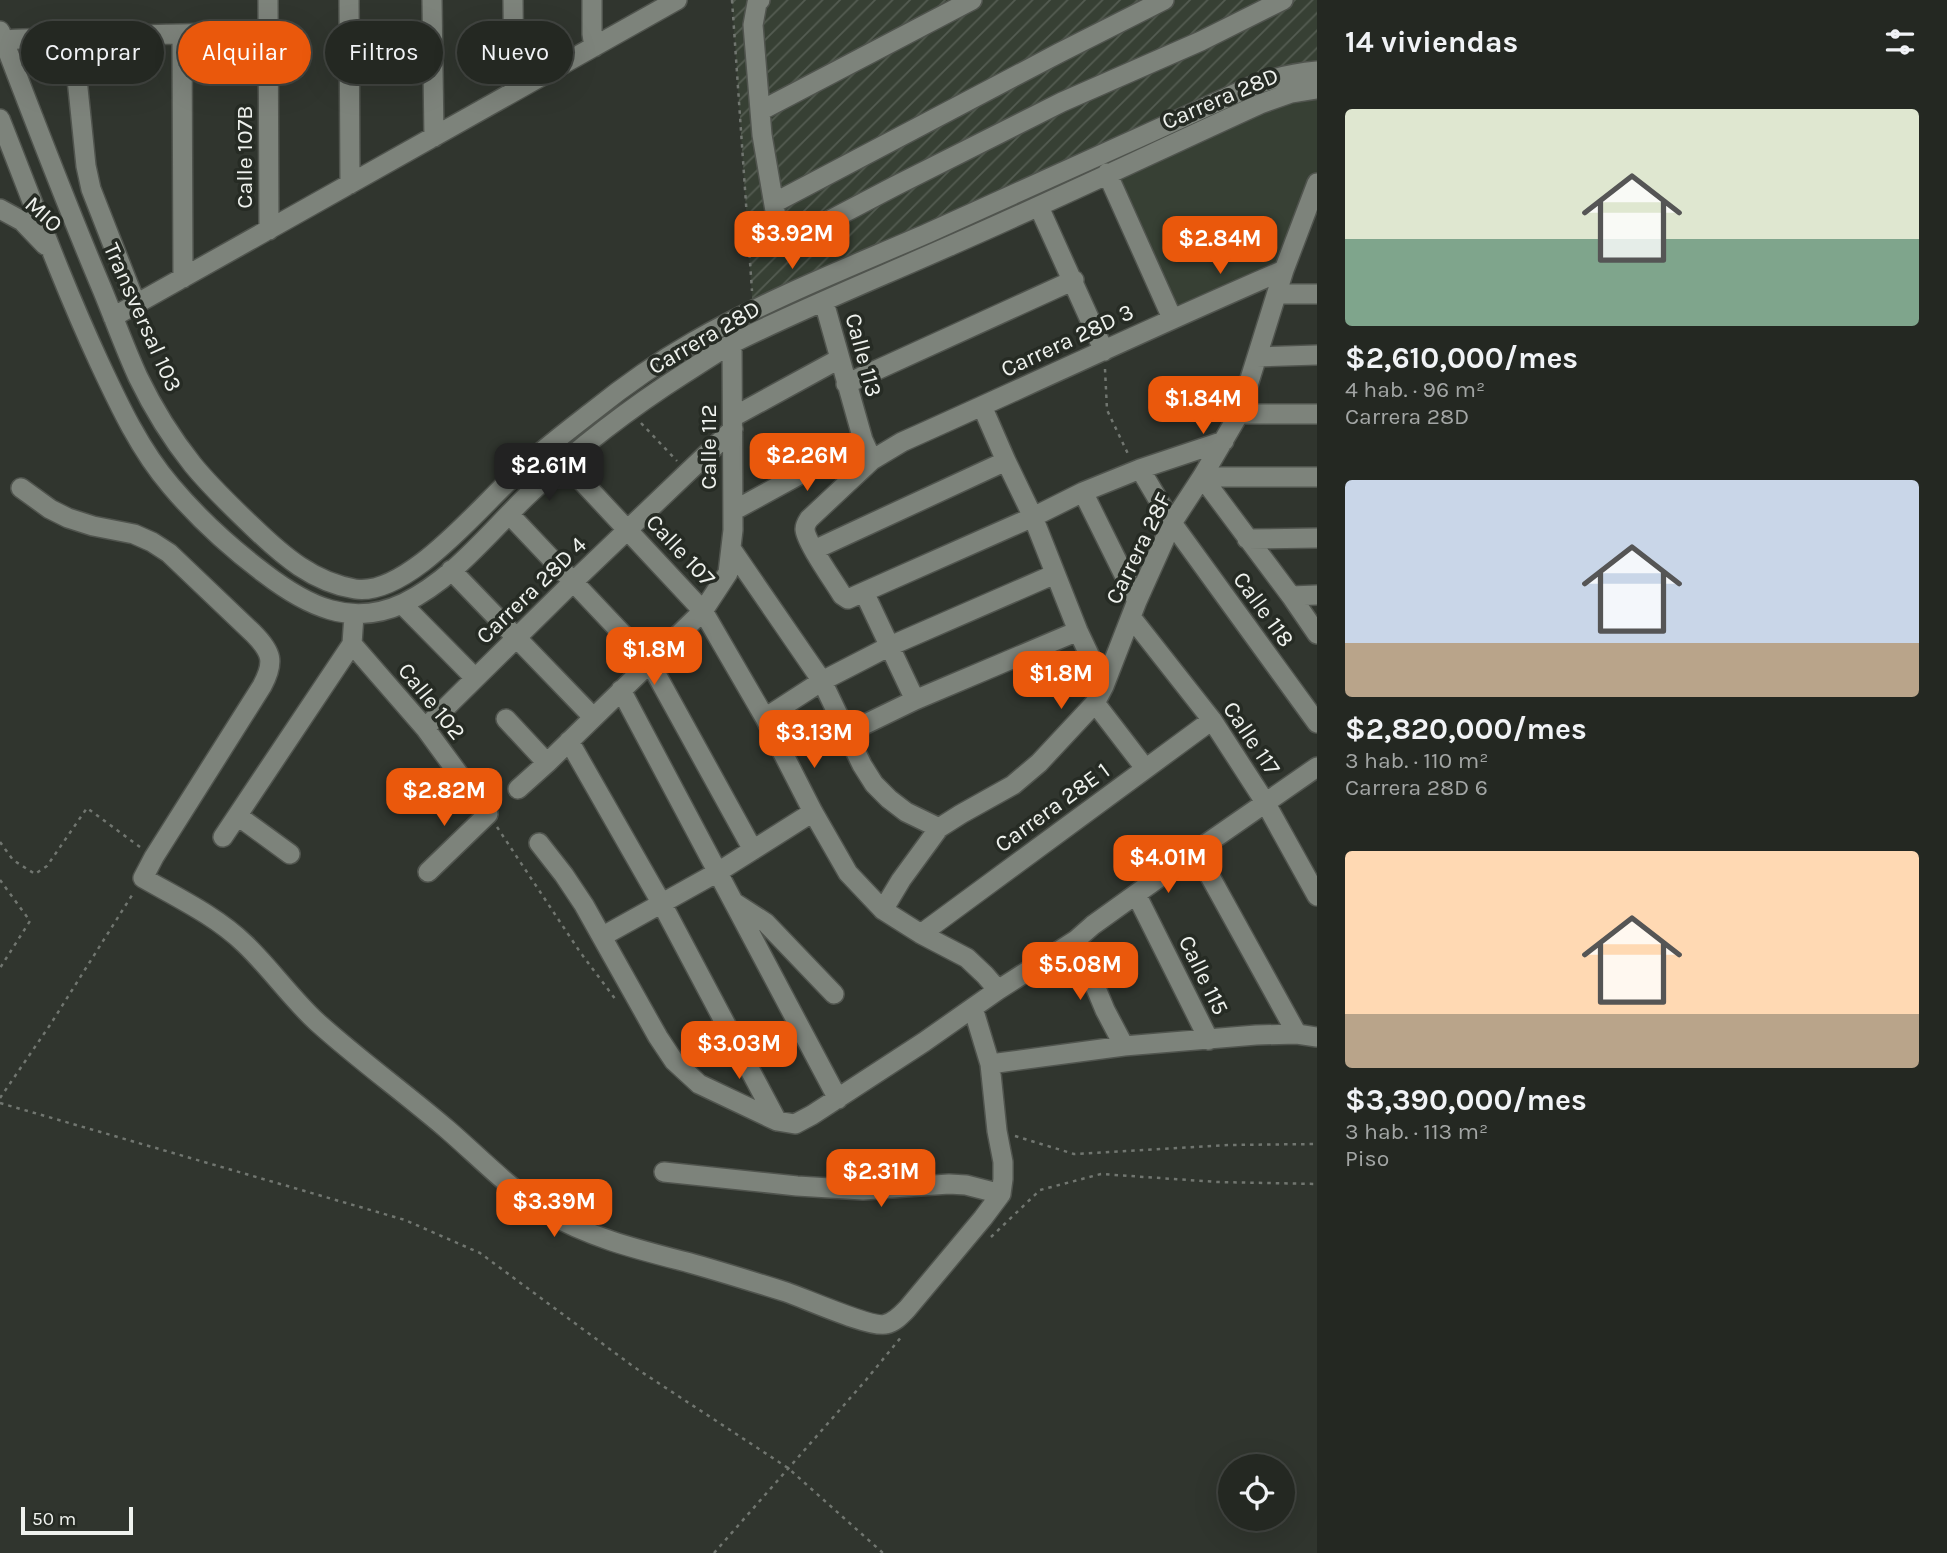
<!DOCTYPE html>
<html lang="es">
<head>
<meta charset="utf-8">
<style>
  :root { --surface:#242822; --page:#2c302a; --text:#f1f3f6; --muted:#a3a6a5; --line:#414440; --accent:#ea580c }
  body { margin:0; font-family:Karla,sans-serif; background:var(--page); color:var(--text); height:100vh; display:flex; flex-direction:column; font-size:26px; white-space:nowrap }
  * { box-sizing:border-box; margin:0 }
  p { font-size:23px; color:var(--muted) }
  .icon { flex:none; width:38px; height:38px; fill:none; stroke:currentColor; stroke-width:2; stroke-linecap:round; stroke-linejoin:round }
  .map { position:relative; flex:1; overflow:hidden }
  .panel { display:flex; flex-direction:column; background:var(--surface); width:630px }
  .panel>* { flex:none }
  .top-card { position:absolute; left:21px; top:21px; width:665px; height:63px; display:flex; gap:14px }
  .controls { position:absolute; left:1218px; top:1454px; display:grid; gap:14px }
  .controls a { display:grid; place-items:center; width:77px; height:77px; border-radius:50%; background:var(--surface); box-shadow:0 7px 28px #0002,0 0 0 2px var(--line); font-size:35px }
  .scale { position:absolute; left:21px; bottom:18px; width:112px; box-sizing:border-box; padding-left:7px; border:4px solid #eff2ee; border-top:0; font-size:19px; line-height:24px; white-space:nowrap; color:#eff2ee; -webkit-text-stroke:5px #262b24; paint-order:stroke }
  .price { position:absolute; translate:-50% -60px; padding:0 16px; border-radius:14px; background:var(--accent); color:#fff; font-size:23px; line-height:46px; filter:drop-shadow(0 2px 4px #0008) }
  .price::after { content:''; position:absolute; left:50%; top:42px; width:21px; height:16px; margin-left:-10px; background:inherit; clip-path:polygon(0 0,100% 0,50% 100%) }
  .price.current { background:#222; color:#fff }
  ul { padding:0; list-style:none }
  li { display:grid; align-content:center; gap:14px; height:371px; padding:0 28px }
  li span { display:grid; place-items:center; height:217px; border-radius:7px; color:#555 }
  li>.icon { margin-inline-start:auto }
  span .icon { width:126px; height:126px; fill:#fffc; stroke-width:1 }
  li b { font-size:30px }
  h2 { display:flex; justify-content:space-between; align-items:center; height:84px; padding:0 28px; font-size:30px }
  .chip { padding:0 24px; border-radius:32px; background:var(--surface); box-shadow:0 7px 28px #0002,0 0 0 2px var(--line); font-size:24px; line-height:63px }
  .chip.current { background:var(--accent); color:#fff }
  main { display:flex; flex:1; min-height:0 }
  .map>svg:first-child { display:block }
</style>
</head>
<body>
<main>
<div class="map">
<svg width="1317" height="1553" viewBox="0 0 1317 1553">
  <defs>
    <pattern id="industrial-furrows" width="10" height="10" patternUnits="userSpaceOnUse" patternTransform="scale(1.75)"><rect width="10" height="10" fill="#374034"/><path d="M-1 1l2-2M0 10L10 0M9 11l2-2" fill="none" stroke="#545c52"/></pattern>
  </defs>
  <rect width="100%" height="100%" fill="#30352e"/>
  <path fill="#374034" d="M1317,89v94l-33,87 -112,48 -65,-145z"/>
  <path fill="url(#industrial-furrows)" d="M732,0h585v71l-15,1 -549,239z"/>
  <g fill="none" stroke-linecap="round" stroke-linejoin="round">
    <defs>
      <path id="minor" d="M268,0l1,230
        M349,0l1,184
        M432,0l2,137
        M513,0l1,91
        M592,0v34l2,13
        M760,0l-3,3 -4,22 9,110 17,99 4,7h7l105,-55 167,-84 139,-61 82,-41
        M0,31c33,86 66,173 102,258 12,29 23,60 36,88 14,29 35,63 55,88 18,22 40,43 60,62 30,29 60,55 102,62 51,8 123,-80 158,-112 25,-24 53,-45 80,-66 31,-25 65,-49 100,-69 75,-43 157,-75 235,-109 108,-48 216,-98 324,-147 21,-8 42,-13 65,-15
        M182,35l1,243
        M75,36l1,33 10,97 5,23 45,115
        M3,40c88,-5 176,-5 264,-9
        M760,111l212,-111
        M0,119c32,81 62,163 99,243 20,43 41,88 72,124 27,32 60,62 93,87 43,33 87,55 140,30 50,-24 87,-73 127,-111 48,-45 99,-84 154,-119 16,-10 33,-22 50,-31 71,-35 145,-65 217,-97 103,-45 205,-94 308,-141l31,-11 26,-4
        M1107,173l65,145
        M774,203l285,-150 105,-53
        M1039,207l65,144
        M0,209l22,12 23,24
        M1277,294h40
        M824,302l39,138 9,20
        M113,317l564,-317
        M1257,357l60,-2
        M846,384l228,-104
        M982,406l24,55 27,56 45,114 26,55
        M1239,414h78
        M733,417l106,-58
        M1224,441l-84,28 -57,23 -50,25 -185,82 -6,-4c-7,-12 -37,-54 -37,-66 0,-4 2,-7 4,-10l63,-59 30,-18c128,-57 254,-117 382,-172
        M564,462l139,149 62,107 48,94 35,61 35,37 38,24 46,24 18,17 13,15
        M1140,469l32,54 145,200
        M1202,477l89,119 26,38
        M1202,477h115
        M21,488l29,21 18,9 25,8 41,8 18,8 17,11 84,80c19,19 22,29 9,53l-108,171 -11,21c35,20 73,38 102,66 26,25 46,54 72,78 42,38 88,71 131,108 30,26 64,61 98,82 44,26 94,38 144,51 32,9 64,19 96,29 18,6 87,37 100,32 9,-2 15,-9 21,-15l76,-91 18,-24
        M1083,492l54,109
        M733,511l130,-71
        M509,514l141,149 103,187
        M1247,539l70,-1
        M732,550l90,131 -57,37
        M814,550l192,-89
        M451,570l142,147
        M864,592l51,108
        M1291,596l26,-1
        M402,604l73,74
        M354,615l-2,29 73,84 63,86 -60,58
        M1131,617l81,103 53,82 52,94
        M621,690l217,409
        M1095,703l50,65
        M506,719l41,44
        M425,728l149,-147 159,-152
        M847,733l68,-33 163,-69
        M569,741l93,163 115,217
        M518,789l29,-26 156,-152 25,-38 5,-43 -1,-187
        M238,816l52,38
        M939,828l-33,-16 -17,-13 -15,-15 -12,-19 -40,-84 68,-35 165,-72
        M223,837l129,-193
        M539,843l25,32 20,30 74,132 16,24 25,23 78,37 18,3 17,-9 112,-73 74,-52 78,-50 17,-15 103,-74 121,-84
        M1196,851l101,183
        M1136,894l73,146
        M735,903l31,20 68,71
        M883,910l18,-30 38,-52 22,-14 52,-29 26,-22 56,-60 9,-17 33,-85 35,-78 30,-46 37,-63 45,-144 33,-87
        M921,934l291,-214
        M603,936l115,-64 95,-60
        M1076,940l29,70 19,36
        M990,1064l134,-18 132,-11 41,-1 20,3
        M664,1172l133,14 66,4 86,-6 17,1 35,9 2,-15v-17l-6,-31 -7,-67 -17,-56"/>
    </defs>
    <use href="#minor" stroke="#50544e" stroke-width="22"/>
    <path stroke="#717670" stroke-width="2.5" stroke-dasharray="3.5 5" stroke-linecap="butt" d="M732,0l20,291
      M1105,369l2,41 22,46
      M641,423l36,38
      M497,827l83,125 36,48
      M0,842l13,18 22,14 12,-8 40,-58 53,39
      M0,880l30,41 -30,47
      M0,1098l50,-73 84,-133
      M0,1103l405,117 75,33 154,114 154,101 95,85
      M1015,1136l59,18 155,-9 88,-1
      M991,1237l49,-47 61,-16 116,8 100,2
      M714,1553l152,-173 36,-44"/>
    <use href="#minor" stroke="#7d837b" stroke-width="19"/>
  </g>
  <g text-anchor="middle" stroke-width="7" stroke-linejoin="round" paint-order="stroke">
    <g font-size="23" fill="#eff2ee" stroke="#262b24">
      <text transform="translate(1220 98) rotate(-23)" y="8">Carrera 28D</text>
      <text transform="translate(244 157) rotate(-90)" y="8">Calle 107B</text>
      <text transform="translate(44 214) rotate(42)" y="8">MIO</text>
      <text transform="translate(143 317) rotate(66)" y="8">Transversal 103</text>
      <text transform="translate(704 337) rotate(-30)" y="8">Carrera 28D</text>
      <text transform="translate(1067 340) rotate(-25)" y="8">Carrera 28D 3</text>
      <text transform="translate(864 355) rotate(75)" y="8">Calle 113</text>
      <text transform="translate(708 447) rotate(-90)" y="8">Calle 112</text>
      <text transform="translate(1138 548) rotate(-64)" y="8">Carrera 28F</text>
      <text transform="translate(681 550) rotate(47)" y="8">Calle 107</text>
      <text transform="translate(531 590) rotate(-44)" y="8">Carrera 28D 4</text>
      <text transform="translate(1264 609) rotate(54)" y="8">Calle 118</text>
      <text transform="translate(432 701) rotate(51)" y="8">Calle 102</text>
      <text transform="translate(1252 738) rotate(56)" y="8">Calle 117</text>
      <text transform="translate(1052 807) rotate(-36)" y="8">Carrera 28E 1</text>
      <text transform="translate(1204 975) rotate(64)" y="8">Calle 115</text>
    </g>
  </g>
</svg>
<div class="controls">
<a><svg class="icon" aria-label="locate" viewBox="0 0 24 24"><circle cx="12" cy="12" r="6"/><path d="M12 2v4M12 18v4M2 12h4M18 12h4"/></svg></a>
</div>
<div class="scale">50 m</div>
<b class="price" style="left:792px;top:271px">$3.92M</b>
<b class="price" style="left:1220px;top:276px">$2.84M</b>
<b class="price" style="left:1203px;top:436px">$1.84M</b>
<b class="price" style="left:807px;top:493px">$2.26M</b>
<b class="price current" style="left:549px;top:503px">$2.61M</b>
<b class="price" style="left:654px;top:687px">$1.8M</b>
<b class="price" style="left:1061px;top:711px">$1.8M</b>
<b class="price" style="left:814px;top:770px">$3.13M</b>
<b class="price" style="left:444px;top:828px">$2.82M</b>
<b class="price" style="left:1168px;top:895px">$4.01M</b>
<b class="price" style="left:1080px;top:1002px">$5.08M</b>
<b class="price" style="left:739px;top:1081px">$3.03M</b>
<b class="price" style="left:881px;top:1209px">$2.31M</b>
<b class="price" style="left:554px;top:1239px">$3.39M</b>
<div class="top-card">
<a class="chip">Comprar</a>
<a class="chip current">Alquilar</a>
<a class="chip">Filtros</a>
<a class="chip">Nuevo</a>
</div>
</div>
<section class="panel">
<h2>14 viviendas<svg class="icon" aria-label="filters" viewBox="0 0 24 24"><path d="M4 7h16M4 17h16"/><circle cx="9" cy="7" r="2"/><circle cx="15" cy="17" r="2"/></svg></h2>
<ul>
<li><span style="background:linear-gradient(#dfe7d0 60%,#7fa58c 0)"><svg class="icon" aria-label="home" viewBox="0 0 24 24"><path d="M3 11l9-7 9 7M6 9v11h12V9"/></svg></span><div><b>$2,610,000/mes</b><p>4 hab. · 96 m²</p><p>Carrera 28D</p></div></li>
<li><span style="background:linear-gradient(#c9d6e8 75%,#b9a48a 0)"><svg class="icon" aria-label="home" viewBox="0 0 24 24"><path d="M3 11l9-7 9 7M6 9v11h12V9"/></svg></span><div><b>$2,820,000/mes</b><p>3 hab. · 110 m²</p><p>Carrera 28D 6</p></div></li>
<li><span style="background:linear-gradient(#ffd9b3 75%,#b9a48a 0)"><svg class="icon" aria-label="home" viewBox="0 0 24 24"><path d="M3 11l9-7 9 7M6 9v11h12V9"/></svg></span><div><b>$3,390,000/mes</b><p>3 hab. · 113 m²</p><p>Piso</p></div></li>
</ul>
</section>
</main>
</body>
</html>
